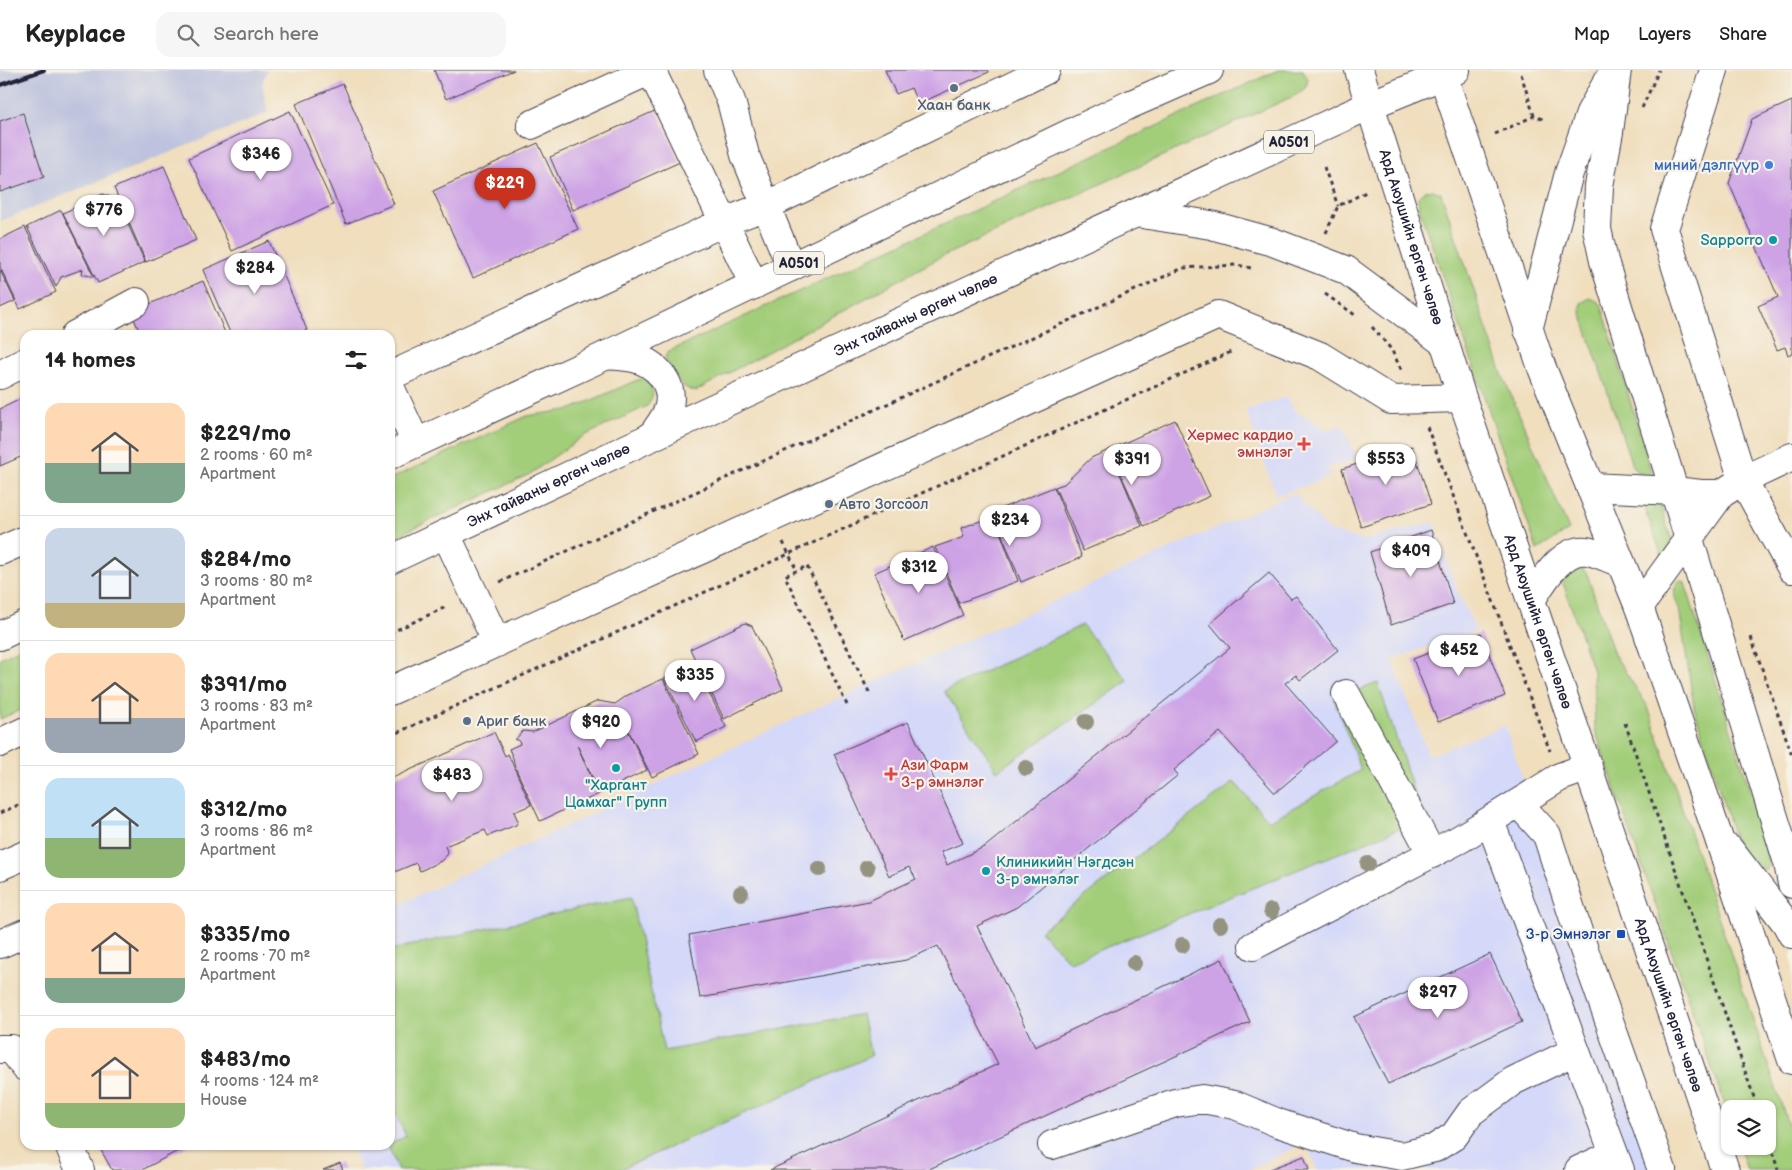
<!DOCTYPE html>
<html lang="en">
<head>
<meta charset="utf-8">
<style>
  :root { --surface:#fff; --page:#f6f6f6; --text:#222; --muted:#767676; --line:#e0e0e0; --accent:#c8321e }
  body { margin:0; font-family:"Balsamiq Sans",sans-serif; background:var(--page); color:var(--text); height:100vh; display:flex; flex-direction:column; font-size:19px; white-space:nowrap }
  * { box-sizing:border-box; margin:0 }
  p { font-size:16px; color:var(--muted) }
  .icon { flex:none; width:28px; height:28px; fill:none; stroke:currentColor; stroke-width:2; stroke-linecap:round; stroke-linejoin:round }
  .map { position:relative; flex:1; overflow:hidden }
  .details { position:absolute; left:20px; top:260px; width:375px; height:820px; display:flex; flex-direction:column; background:var(--surface); border-radius:15px; box-shadow:0 1px 4px #0004 }
  .details>* { flex:none }
  .tools { position:absolute; left:1721px; top:1030px; display:grid; gap:10px }
  .tools a { display:grid; place-items:center; width:55px; height:55px; border-radius:10px; background:var(--surface); box-shadow:0 1px 4px #0004; font-size:25px }
  .price { position:absolute; translate:-50% -42px; padding:0 11px; border-radius:18px; background:#fff; color:#222; font-size:16px; line-height:32px; filter:drop-shadow(0 1px 2px #0008) }
  .price::after { content:''; position:absolute; left:50%; top:30px; width:15px; height:11px; margin-left:-8px; background:inherit; clip-path:polygon(0 0,100% 0,50% 100%) }
  .price.current { background:var(--accent); color:#fff }
  ul { padding:0; list-style:none }
  li { display:flex; align-items:center; gap:15px; height:125px; padding:0 25px }
  li+li { border-top:1px solid var(--line) }
  li span { display:grid; place-items:center; flex:none; width:140px; height:100px; border-radius:15px; color:#555 }
  li>.icon { margin-inline-start:auto }
  span .icon { width:60px; height:60px; fill:#fffc; stroke-width:1 }
  li b { font-size:21px }
  h2 { display:flex; justify-content:space-between; align-items:center; height:60px; padding:0 25px; font-size:21px }
  header { display:flex; align-items:center; gap:30px; box-sizing:border-box; height:70px; padding:0 25px; background:var(--surface); border-bottom:1px solid var(--line) }
  header strong { font-size:24px }
  nav { display:flex; gap:28px; margin-inline-start:auto; font-size:18px }
  .search { width:350px; height:45px; background:var(--page); display:flex; align-items:center; gap:12px; box-sizing:border-box; padding:0 18px; border-radius:15px; color:var(--muted); font-size:19px }
  .map>svg:first-child { display:block }
</style>
</head>
<body>
<header>
<strong>Keyplace</strong>
<div class="search"><svg class="icon" aria-label="search" viewBox="0 0 24 24"><circle cx="10" cy="10" r="6"/><path d="M15 15l6 6"/></svg>Search here</div>
<nav><a>Map</a><a>Layers</a><a>Share</a></nav>
</header>
<div class="map">
<svg width="1792" height="1100" viewBox="0 0 1792 1100">
  <rect width="100%" height="100%" fill="#f7f3e8"/>
  <filter id="ink" filterUnits="userSpaceOnUse"><feTurbulence type="fractalNoise" baseFrequency=".02" numOctaves="2"/><feDisplacementMap in="SourceGraphic" scale="10" xChannelSelector="R" yChannelSelector="G"/><feConvolveMatrix kernelMatrix="1 2 1 2 8 2 1 2 1" color-interpolation-filters="sRGB"/></filter>
  <filter id="wash" filterUnits="userSpaceOnUse"><feTurbulence type="fractalNoise" baseFrequency=".0096" numOctaves="4" result="noise"/><feDisplacementMap in="SourceGraphic" scale="20" xChannelSelector="R" yChannelSelector="G"/><feGaussianBlur stdDeviation="1.12" result="paint"/><feColorMatrix in="noise" values="0 0 0 0 0 0 0 0 0 0 0 0 0 0 0 0 0 1.4 0 .05"/><feComposite in="paint" operator="in"/></filter>
  <g filter="url(#wash)">
    <rect width="100%" height="100%" fill="#f0debd"/>
    <path fill="#d4d8f9" d="M1286,327l9,14 33,19 14,-5 15,34 -30,9 4,8 -55,20 -30,-86z
      M1294,423l34,37 35,11 71,-19 23,69 19,40 -84,28 37,97 76,-31 146,445h-334l-11,-28 -57,28h-888l-11,-25h40v-236l427,-201z"/>
    <path fill="#bdc3de" d="M0,0h267l-5,14 6,29 -268,108z"/>
    <path fill="#a2cd79" stroke="#62785a" d="M1278,0h25l5,9 -2,8 -10,8 -355,162 -245,134c-15,0 -22,-19 -30,-30l-1,-4 2,-4 7,-4z
      M1433,120l8,3 61,181 67,156 -32,20 -118,-342 -1,-11 6,-6z
      M1590,228l9,4 3,4 52,175 -17,-10 -5,-6 -51,-152v-10z
      M643,309c11,6 13,17 4,27l-65,31 -52,37 -140,65v-60l137,-63 45,-7 65,-29z
      M1642,430l18,4 12,37 -9,18z
      M1571,496l10,2 6,6 27,80 34,53 144,429v34h-45l-8,-24h29v-37h-38v11l-135,-390 -2,-59 -31,-91 3,-9z
      M1679,511h3l3,2 78,249 6,33 -3,4h-3l-23,-18 -4,-7 -42,-137 -15,-99c-4,-9 -8,-19 0,-27z
      M1082,555l46,56 -131,90 -53,-80z
      M25,576v62l-25,11v-61z
      M1378,613l45,136 -353,143 -30,-31 194,-149 35,39 92,-51 -27,-71z
      M631,827l33,154 198,-37 9,42 -252,114h-221l-10,-24 18,-10 -16,-34v-152z"/>
    <g id="blocks">
      <path fill="#cea3e6" d="M434,0h80l-68,29z
        M885,0h103l1,2 -71,32 -7,-16 -15,6z
        M343,14l51,120 -48,20 -50,-120z
        M1792,31v252l-4,2 -3,-8 -8,3 -19,-44 20,-9 -49,-114 23,-64z
        M657,40l23,52 -107,48 -23,-53z
        M290,41l43,94 -101,46 -43,-93z
        M23,43l21,64 -44,15v-71z
        M538,73l40,86 -105,49 -40,-87z
        M164,96l32,74 -50,22 -32,-74z
        M103,124l14,6 28,62 -47,21 -35,-70z
        M61,140l33,67 -12,-3 1,-5 -22,8 -5,10 -29,-60z
        M25,157l31,65 -36,17 -20,-42v-28z
        M269,171l38,89 -11,5h-65l-28,-65z
        M0,200l15,31 -15,7z
        M203,211l23,54h-85l-10,-23z
        M25,327v58l-25,11v-57z
        M1175,350l35,76 -66,30 -31,-69 29,69 -59,25 -28,-64 9,-3 27,-26z
        M1412,376l19,58 -70,23 -19,-58z
        M1054,417l28,70 -61,25 -26,-64 23,63 -59,22 -24,-56 29,-10 -3,-9 33,-12 -2,-4z
        M1431,460l22,74 -62,21 -21,-73z
        M933,477l30,68 -59,26 -30,-68z
        M1269,503l22,26 5,-3 42,54 -38,30 -4,-5 -11,8 51,58 -61,52 -55,-61 -46,38 4,5 -161,132 -40,19 58,121 187,-88 28,63 -323,148h-157l228,-106 -60,-118 -32,14 -206,38 -11,-63 180,-34 47,-22 -7,-12 -20,9 -55,-122 74,-32 55,121 -22,9 6,13 39,-19 244,-198 -20,-24z
        M745,553l7,3 31,63 -59,30 -34,-70z
        M1481,563l24,63 -67,26 -25,-63z
        M694,593l32,64 -30,15 -32,-64z
        M663,609l36,75 -47,23 -24,-47 19,40 -47,23 -23,-48 22,49 -59,27 -25,-54 -2,-9 -4,-9 11,-5 -1,-4h-4l8,-9 10,1 65,-31 17,3 13,-9z
        M494,662l11,24 3,-2 23,51 -17,7 4,9 -2,4 -28,11 -3,-6 -40,16 3,8 -7,7 -21,10 -4,-8 -26,11v-95z
        M1490,884l32,68 -134,62 -34,-67z
        M98,1075h91l-47,25h-30z
        M1304,1086l5,14h-42z
        M340,1093l3,7h-20z"/>
    </g>
  </g>
  <g filter="url(#ink)">
    <use href="#blocks" fill-opacity="0" stroke="#413e4e" stroke-width="1"/>
    <g fill="none" stroke-linecap="round" stroke-linejoin="round">
      <defs>
        <path id="minor" d="M1714,0l-50,159 79,251 49,89
          M531,55l120,-55 103,215
          M791,197l-25,-61 280,-136
          M75,265l61,-33
          M0,305l25,-13
          M390,306l334,-154 42,-16 -21,-51 -14,-54 -13,-31
          M390,317l26,56
          M1590,417l84,4 27,3h20
          M446,464l51,109
          M0,481l25,-11
          M1639,537l82,-113 22,-14 49,-23
          M390,621l828,-376 102,41 71,44 71,-2
          M1346,624l86,160
          M1518,733l29,32 35,109 80,226
          M1490,751l130,349
          M0,796l25,-11
          M0,874l25,-11
          M1253,876l207,-107 100,-62 28,-10
          M0,979h12l13,18
          M69,1075l11,25
          M1052,1075l123,-42 27,-4 33,6 43,18 77,25 47,8 33,-8 19,-12 17,-24 42,-31 62,-30
          M1579,1100l35,-16"/>
        <g id="major">
          <path id="s1" d="M1359,0l103,328 263,772"/>
          <path d="M1441,0l101,298 97,239 78,226 75,227"/>
          <path d="M1617,0l-8,62 -10,54 -2,43 7,32 184,602 4,21"/>
          <path d="M1531,530c11,-17 31,-53 56,-49 11,2 23,8 34,12"/>
          <path d="M1729,779l57,74 6,11"/>
        </g>
        <g id="highway">
          <path d="M1136,143l75,12 62,17 73,28 97,72"/>
          <path d="M1528,260l41,-157 22,-62 23,-41"/>
          <path d="M607,285c9,1 18,1 27,3 22,5 40,25 35,48 -2,11 -12,22 -18,31"/>
          <path d="M390,385l217,-100 522,-250 80,-35"/>
          <path id="s2" d="M390,490l261,-123 658,-304 61,-28 86,-35"/>
          <path d="M0,566l25,-12"/>
          <path d="M0,673l25,-12"/>
        </g>
      </defs>
      <use href="#minor" stroke="#413e4e" stroke-width="30"/>
      <use href="#major" stroke="#413e4e" stroke-width="30"/>
      <use href="#highway" stroke="#413e4e" stroke-width="30"/>
      <path stroke="#413e4e" stroke-width="3" stroke-dasharray="4 4" stroke-linecap="butt" d="M1521,4l13,42
        M1642,38l17,-38
        M1495,64l39,-18 11,4
        M1324,97l14,39
        M1326,163l12,-27 28,-14
        M1325,224l30,21
        M1372,257l19,22 11,22
        M1427,357l123,324
        M783,472l14,29
        M500,512l683,-314 54,-3 14,3
        M390,563l58,-27
        M1751,567l41,118
        M847,635l-62,-129 22,-10 63,128
        M1625,653l133,386
        M390,666l843,-385
        M0,743l25,-11
        M1768,1067l10,33"/>
      <use href="#minor" stroke="#fff" stroke-width="28"/>
      <use href="#major" stroke="#fff" stroke-width="28"/>
      <use href="#highway" stroke="#fff" stroke-width="28"/>
      <path stroke="#22223b" stroke-width="4" d="M0,15l44,-15"/>
    </g>
    <g fill="#949380">
      <circle cx="1086" cy="652" r="8"/>
      <circle cx="1026" cy="698" r="8"/>
      <circle cx="1368" cy="794" r="8"/>
      <circle cx="867" cy="798" r="8"/>
      <circle cx="819" cy="799" r="8"/>
      <circle cx="741" cy="823" r="8"/>
      <circle cx="1271" cy="841" r="8"/>
      <circle cx="1220" cy="855" r="8"/>
      <circle cx="1182" cy="875" r="8"/>
      <circle cx="1134" cy="893" r="8"/>
    </g>
  </g>
  <g fill="#5c6f8a" stroke="#f7f3e8" stroke-width="2">
    <circle cx="954" cy="18" r="5"/>
    <circle cx="829" cy="434" r="5"/>
    <circle cx="467" cy="651" r="5"/>
  </g>
  <circle fill="#3f7fe0" stroke="#f7f3e8" stroke-width="2" cx="1769" cy="95" r="5"/>
  <g fill="#0f9aa8" stroke="#f7f3e8" stroke-width="2">
    <circle cx="1773" cy="170" r="5"/>
    <circle cx="616" cy="698" r="5"/>
    <circle cx="986" cy="801" r="5"/>
  </g>
  <g fill="#e0444e" stroke="#f7f3e8" stroke-width="2">
    <path d="M1301.5 366.5h5v5h5v5h-5v5h-5v-5h-5v-5h5z"/>
    <path d="M888.5 696.5h5v5h5v5h-5v5h-5v-5h-5v-5h5z"/>
  </g>
  <rect fill="#1a4fb4" stroke="#f7f3e8" stroke-width="2" x="1616" y="859" width="10" height="10" rx="2.5"/>
  <g text-anchor="middle" stroke-width="4.5" stroke-linejoin="round" paint-order="stroke">
    <g fill="#f7f3e8" stroke="#62616f" stroke-width="1">
      <rect x="1264" y="60.5" width="50" height="23" rx="4"/>
      <rect x="774" y="181.5" width="50" height="23" rx="4"/>
    </g>
    <g font-size="14" font-weight="bold" fill="#22223b">
      <text x="1289" y="77">A0501</text>
      <text x="799" y="198">A0501</text>
    </g>
    <g font-size="15" fill="#4e5e75" stroke="#f7f3e8" text-anchor="start">
      <text x="954" y="40" text-anchor="middle">Хаан банк</text>
      <text x="839" y="439">Авто 3огсоол</text>
      <text x="477" y="656">Ариг банк</text>
    </g>
    <g font-size="15" fill="#366cbe" stroke="#f7f3e8" text-anchor="end">
      <text x="1759" y="100">миний дэлгүүр</text>
    </g>
    <g font-size="15" fill="#22223b" stroke="#f7f3e8">
      <text dy="5" stroke="none"><textPath href="#s1" startOffset="175">Ард Аюушийн өргөн чөлөө</textPath></text>
      <text dy="5" stroke="none"><textPath href="#s2" startOffset="580">Энх тайваны өргөн чөлөө</textPath></text>
      <text dy="5" stroke="none"><textPath href="#s2" startOffset="175">Энх тайваны өргөн чөлөө</textPath></text>
      <text dy="5" stroke="none"><textPath href="#s1" startOffset="580">Ард Аюушийн өргөн чөлөө</textPath></text>
      <text dy="5" stroke="none"><textPath href="#s1" startOffset="985">Ард Аюушийн өргөн чөлөө</textPath></text>
    </g>
    <g font-size="15" fill="#0d838f" stroke="#f7f3e8" text-anchor="end">
      <text x="1763" y="175">Sapporro</text>
      <text x="616" y="720" text-anchor="middle">"Харгант<tspan x="616" dy="17">Цамхаг" Групп</tspan></text>
      <text x="996" y="797" text-anchor="start">Клиникийн Нэгдсэн<tspan x="996" dy="17">3-р эмнэлэг</tspan></text>
    </g>
    <g font-size="15" fill="#be3a42" stroke="#f7f3e8" text-anchor="end">
      <text x="1293" y="370">Хермес кардио<tspan x="1293" dy="17">эмнэлэг</tspan></text>
      <text x="901" y="700" text-anchor="start">Ази Фарм<tspan x="901" dy="17">3-р эмнэлэг</tspan></text>
    </g>
    <g font-size="15" fill="#164399" stroke="#f7f3e8" text-anchor="end">
      <text x="1611" y="869">3-р Эмнэлэг</text>
    </g>
  </g>
</svg>
<div class="tools">
<a><svg class="icon" aria-label="layers" viewBox="0 0 24 24"><path d="M12 4l9 5-9 5-9-5zM3 14l9 5 9-5"/></svg></a>
</div>
<b class="price" style="left:261px;top:111px">$346</b>
<b class="price current" style="left:505px;top:140px">$229</b>
<b class="price" style="left:104px;top:167px">$776</b>
<b class="price" style="left:255px;top:225px">$284</b>
<b class="price" style="left:1132px;top:416px">$391</b>
<b class="price" style="left:1386px;top:416px">$553</b>
<b class="price" style="left:1010px;top:477px">$234</b>
<b class="price" style="left:1411px;top:508px">$409</b>
<b class="price" style="left:919px;top:524px">$312</b>
<b class="price" style="left:1459px;top:607px">$452</b>
<b class="price" style="left:695px;top:632px">$335</b>
<b class="price" style="left:601px;top:679px">$920</b>
<b class="price" style="left:452px;top:732px">$483</b>
<b class="price" style="left:1438px;top:949px">$297</b>
<section class="details">
<h2>14 homes<svg class="icon" aria-label="filters" viewBox="0 0 24 24"><path d="M4 7h16M4 17h16"/><circle cx="9" cy="7" r="2"/><circle cx="15" cy="17" r="2"/></svg></h2>
<ul>
<li><span style="background:linear-gradient(#ffd9b3 60%,#7fa58c 0)"><svg class="icon" aria-label="home" viewBox="0 0 24 24"><path d="M3 11l9-7 9 7M6 9v11h12V9"/></svg></span><div><b>$229/mo</b><p>2 rooms · 60 m²</p><p>Apartment</p></div></li>
<li><span style="background:linear-gradient(#c9d6e8 75%,#c2b280 0)"><svg class="icon" aria-label="home" viewBox="0 0 24 24"><path d="M3 11l9-7 9 7M6 9v11h12V9"/></svg></span><div><b>$284/mo</b><p>3 rooms · 80 m²</p><p>Apartment</p></div></li>
<li><span style="background:linear-gradient(#ffd9b3 65%,#9aa5b1 0)"><svg class="icon" aria-label="home" viewBox="0 0 24 24"><path d="M3 11l9-7 9 7M6 9v11h12V9"/></svg></span><div><b>$391/mo</b><p>3 rooms · 83 m²</p><p>Apartment</p></div></li>
<li><span style="background:linear-gradient(#bfe0f5 60%,#8fb573 0)"><svg class="icon" aria-label="home" viewBox="0 0 24 24"><path d="M3 11l9-7 9 7M6 9v11h12V9"/></svg></span><div><b>$312/mo</b><p>3 rooms · 86 m²</p><p>Apartment</p></div></li>
<li><span style="background:linear-gradient(#ffd9b3 75%,#7fa58c 0)"><svg class="icon" aria-label="home" viewBox="0 0 24 24"><path d="M3 11l9-7 9 7M6 9v11h12V9"/></svg></span><div><b>$335/mo</b><p>2 rooms · 70 m²</p><p>Apartment</p></div></li>
<li><span style="background:linear-gradient(#ffd9b3 75%,#8fb573 0)"><svg class="icon" aria-label="home" viewBox="0 0 24 24"><path d="M3 11l9-7 9 7M6 9v11h12V9"/></svg></span><div><b>$483/mo</b><p>4 rooms · 124 m²</p><p>House</p></div></li>
</ul>
</section>
</div>
</body>
</html>
